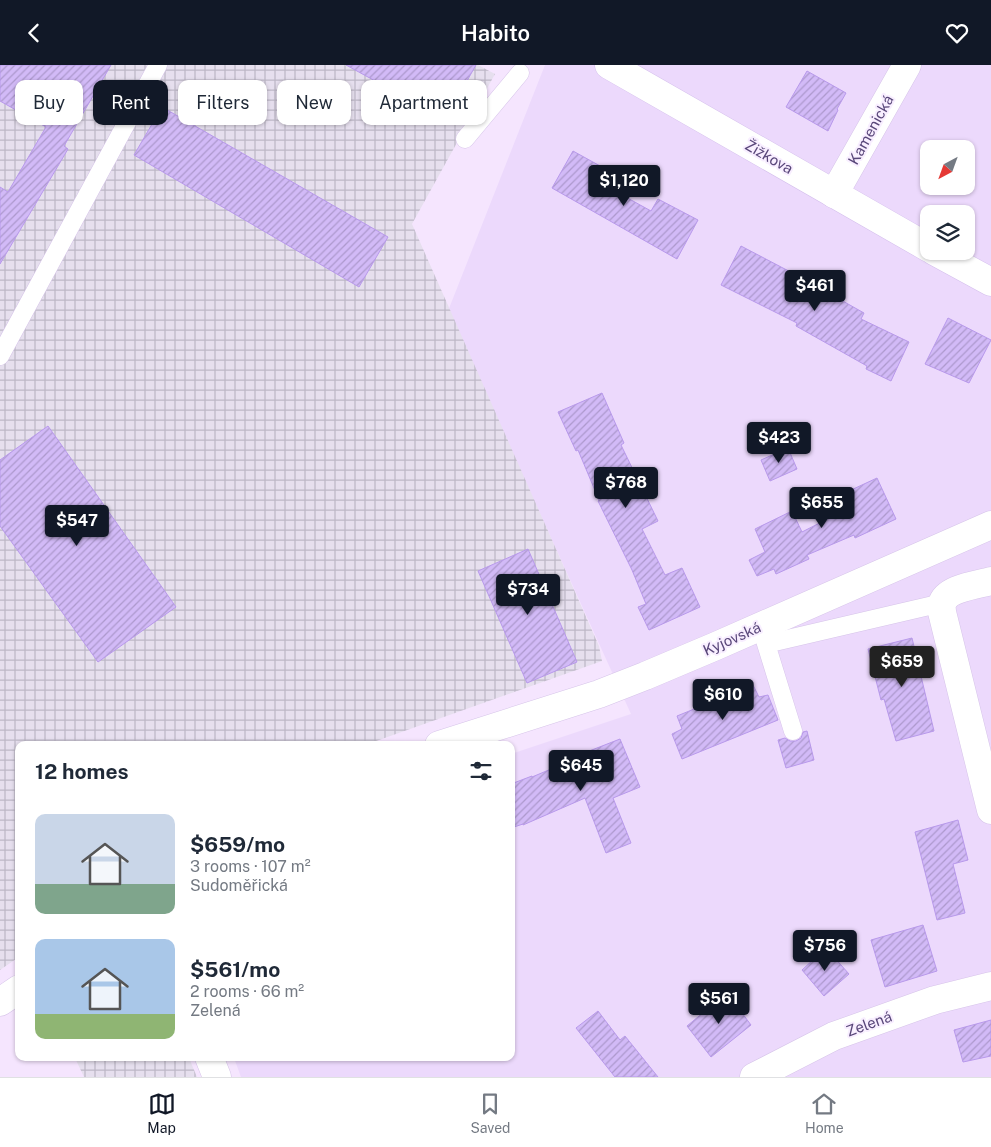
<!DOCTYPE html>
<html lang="en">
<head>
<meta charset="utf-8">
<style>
  :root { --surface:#fff; --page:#f6f6f7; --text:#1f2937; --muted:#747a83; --line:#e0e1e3; --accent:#111827 }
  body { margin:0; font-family:"Public Sans",sans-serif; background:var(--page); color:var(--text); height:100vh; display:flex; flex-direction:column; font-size:19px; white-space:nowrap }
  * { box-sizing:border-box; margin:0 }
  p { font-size:16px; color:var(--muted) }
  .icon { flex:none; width:28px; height:28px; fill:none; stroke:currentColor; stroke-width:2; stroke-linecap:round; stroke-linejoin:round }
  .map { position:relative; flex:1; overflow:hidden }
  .side { position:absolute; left:15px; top:676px; width:500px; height:320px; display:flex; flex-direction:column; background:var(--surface); border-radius:10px; box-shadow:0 1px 4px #0004 }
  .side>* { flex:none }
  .hud { position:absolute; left:15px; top:15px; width:500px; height:45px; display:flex; gap:10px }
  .needle { width:32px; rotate:221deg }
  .tools { position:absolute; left:920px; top:75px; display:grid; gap:10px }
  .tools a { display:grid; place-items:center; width:55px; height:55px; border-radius:10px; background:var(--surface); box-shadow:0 1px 4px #0004; font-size:25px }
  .price { position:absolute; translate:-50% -42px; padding:0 11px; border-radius:5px; background:var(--accent); color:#fff; font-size:16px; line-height:32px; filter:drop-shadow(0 1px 2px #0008) }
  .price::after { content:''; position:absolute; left:50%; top:30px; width:15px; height:11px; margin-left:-8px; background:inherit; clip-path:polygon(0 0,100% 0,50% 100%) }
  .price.current { background:#222; color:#fff }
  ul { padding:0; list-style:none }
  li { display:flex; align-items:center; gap:15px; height:125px; padding:0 20px }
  li span { display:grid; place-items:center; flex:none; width:140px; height:100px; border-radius:10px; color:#555 }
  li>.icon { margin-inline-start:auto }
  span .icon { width:60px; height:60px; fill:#fffc; stroke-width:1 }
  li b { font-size:21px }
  h2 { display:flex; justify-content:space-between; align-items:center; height:60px; padding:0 20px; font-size:21px }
  .pill { padding:0 18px; border-radius:10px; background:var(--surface); box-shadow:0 1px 4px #0004; font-size:18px; line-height:45px }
  .pill.current { background:var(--accent); color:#fff }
  header { display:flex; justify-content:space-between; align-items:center; height:65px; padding:0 20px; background:var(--accent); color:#fff; font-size:22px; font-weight:600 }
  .dock { display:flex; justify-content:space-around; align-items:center; height:70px; border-top:1px solid var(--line); background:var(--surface); font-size:14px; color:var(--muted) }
  .dock a { display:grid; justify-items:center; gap:2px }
  .dock .current { color:var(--accent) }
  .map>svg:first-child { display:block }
</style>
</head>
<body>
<header><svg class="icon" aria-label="back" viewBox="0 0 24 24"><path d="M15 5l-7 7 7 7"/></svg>Habito<svg class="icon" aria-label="heart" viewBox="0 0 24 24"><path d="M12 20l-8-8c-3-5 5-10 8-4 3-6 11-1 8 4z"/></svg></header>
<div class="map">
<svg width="991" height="1012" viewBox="0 0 991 1012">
  <defs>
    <pattern id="industrial-grid" width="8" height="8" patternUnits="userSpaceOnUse" patternTransform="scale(1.25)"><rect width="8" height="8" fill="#e6dfee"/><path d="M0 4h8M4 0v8" fill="none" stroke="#bdb7c6"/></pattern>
    <pattern id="building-hatch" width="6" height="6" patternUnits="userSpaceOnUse" patternTransform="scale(1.25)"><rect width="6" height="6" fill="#d2baf7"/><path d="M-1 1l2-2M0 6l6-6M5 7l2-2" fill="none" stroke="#ad99cd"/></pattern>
  </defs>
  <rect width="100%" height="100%" fill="#f5e5fe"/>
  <path fill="#ecd9fc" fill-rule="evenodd" d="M545,0h446v1012h-750l-7,-19 277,-1v-303l120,-40 -183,-403zM929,84h37v37h-37zM929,149h37v37h-37z"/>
  <path fill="url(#industrial-grid)" d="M0,0h478l17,9 -83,150 187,422 3,15 -237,84h-346v212l-19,13z
    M75,993h114l8,19h-113z"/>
  <path fill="url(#building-hatch)" stroke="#b899eb" d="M0,0h111l-47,81 4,3 -68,115v-77l8,5 38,-65 -46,-26z
    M346,0h130l-21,37 -5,-2 -9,17z
    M807,6l39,22 -9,16 1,1 -10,21 -42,-24z
    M162,42l226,130 -29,50 -225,-132z
    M573,86l38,21 -7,13 47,26 7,-12 40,21 -21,39 -125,-71z
    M741,181l61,32 62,35 -3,6 48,23 -18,39 -25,-12 1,-3 -71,-40 1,-3 -76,-38z
    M948,253l43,22 -22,43 -44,-19z
    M602,328l22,50 -3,2 37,76 -16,8 23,46 17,-7 18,39 -51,23 -11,-23 8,-3 -14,-34 -34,-69 1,-1 -21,-50 -2,1 -18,-39z
    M48,361l128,181 -78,55 -98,-136v-66z
    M788,383l9,21 -27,12 -9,-21z
    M877,413l19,41 -41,19 -1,-3 -47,20 2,4 -33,15 -2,-5 -17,7 -8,-16 16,-8 -10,-23 37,-18 10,21 41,-21 -7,-14z
    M528,484l49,113 -50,21 -49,-112z
    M912,573l22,93 -38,10 -12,-42 -3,1 -13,-51z
    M753,620l6,12 9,-2 10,25 -96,39 -10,-25 10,-5 -5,-13z
    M807,666l7,29 -28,8 -8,-28 7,-2 5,3h6l5,-3 2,-6z
    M620,674l20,48 -27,11 18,45 -25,10 -21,-55 -62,27v-1l-12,4v-44l21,-8v1l48,-20 -1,-2z
    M958,755l10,40 -15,4 12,49 -28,7 -22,-88z
    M923,860l14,46 -52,16 -14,-47z
    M826,883l23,26 -25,22 -22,-26z
    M727,928l24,32 -40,32 -24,-31z
    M598,946l22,29 5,-4 33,41h-43l-39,-49z
    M991,955v36l-28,6 -9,-32z"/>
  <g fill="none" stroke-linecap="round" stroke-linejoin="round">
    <defs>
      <path id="lane" d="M465,74l55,-66
        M0,291l158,-291
        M763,569l30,97
        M766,579l176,-41"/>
      <path id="street" d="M834,129l73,-129
        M991,516c-14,4 -45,7 -49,23 -1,3 0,5 0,8l49,198
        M439,680l160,-51 46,-18 71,-30 275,-121
        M0,937l19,-13
        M209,992l8,20
        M754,1012l80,-41 101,-36 56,-14"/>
      <path id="secondary" d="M609,0l320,183
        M934,186l57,31"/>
    </defs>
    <use href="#lane" stroke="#d6c4e9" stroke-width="19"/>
    <use href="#street" stroke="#d6c4e9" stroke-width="29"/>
    <use href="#secondary" stroke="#d4bfec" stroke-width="29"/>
    <use href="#lane" stroke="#fff" stroke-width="18"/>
    <use href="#street" stroke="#fff" stroke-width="28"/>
    <use href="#secondary" stroke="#fff" stroke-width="28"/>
  </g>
  <g text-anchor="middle" stroke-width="4" stroke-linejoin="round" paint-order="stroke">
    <g font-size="15" fill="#59477a" stroke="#f8eeff">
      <text transform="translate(871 65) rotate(-61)" y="5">Kamenická</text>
      <text transform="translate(769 92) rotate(30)" y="5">Žižkova</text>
      <text transform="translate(732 574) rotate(-24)" y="5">Kyjovská</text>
      <text transform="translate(869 959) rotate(-20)" y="5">Zelená</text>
    </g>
  </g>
</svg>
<div class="tools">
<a><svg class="needle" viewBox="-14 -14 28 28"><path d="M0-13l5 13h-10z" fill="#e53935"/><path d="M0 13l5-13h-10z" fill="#747a83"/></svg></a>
<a><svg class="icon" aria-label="layers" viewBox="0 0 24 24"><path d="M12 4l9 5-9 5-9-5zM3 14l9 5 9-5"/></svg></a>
</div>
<b class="price" style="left:624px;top:142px">$1,120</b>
<b class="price" style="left:815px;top:247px">$461</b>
<b class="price" style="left:779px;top:399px">$423</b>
<b class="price" style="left:626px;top:444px">$768</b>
<b class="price" style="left:822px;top:464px">$655</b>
<b class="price" style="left:77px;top:482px">$547</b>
<b class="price" style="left:528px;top:551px">$734</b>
<b class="price current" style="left:902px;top:623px">$659</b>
<b class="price" style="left:723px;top:656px">$610</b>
<b class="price" style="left:581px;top:727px">$645</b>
<b class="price" style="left:825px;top:907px">$756</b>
<b class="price" style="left:719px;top:960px">$561</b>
<div class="hud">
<a class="pill">Buy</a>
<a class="pill current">Rent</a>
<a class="pill">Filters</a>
<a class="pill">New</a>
<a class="pill">Apartment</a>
</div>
<section class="side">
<h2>12 homes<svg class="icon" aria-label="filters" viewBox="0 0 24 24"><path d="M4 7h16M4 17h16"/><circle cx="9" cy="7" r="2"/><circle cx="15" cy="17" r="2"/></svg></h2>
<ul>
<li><span style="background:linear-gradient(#c9d6e8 70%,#7fa58c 0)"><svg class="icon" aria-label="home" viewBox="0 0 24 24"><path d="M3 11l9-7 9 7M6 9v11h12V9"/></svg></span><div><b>$659/mo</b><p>3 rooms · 107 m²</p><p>Sudoměřická</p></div></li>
<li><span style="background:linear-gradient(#a9c7e8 75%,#8fb573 0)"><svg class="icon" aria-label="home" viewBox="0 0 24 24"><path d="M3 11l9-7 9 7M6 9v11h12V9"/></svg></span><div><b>$561/mo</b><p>2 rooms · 66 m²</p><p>Zelená</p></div></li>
</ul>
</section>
</div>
<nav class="dock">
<a class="current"><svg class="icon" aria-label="map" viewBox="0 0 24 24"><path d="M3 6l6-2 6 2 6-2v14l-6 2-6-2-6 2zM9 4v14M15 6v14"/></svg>Map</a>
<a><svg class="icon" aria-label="saved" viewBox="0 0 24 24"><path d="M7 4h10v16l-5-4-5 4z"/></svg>Saved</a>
<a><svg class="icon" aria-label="home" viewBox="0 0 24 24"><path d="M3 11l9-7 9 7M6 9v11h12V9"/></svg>Home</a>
</nav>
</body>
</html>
